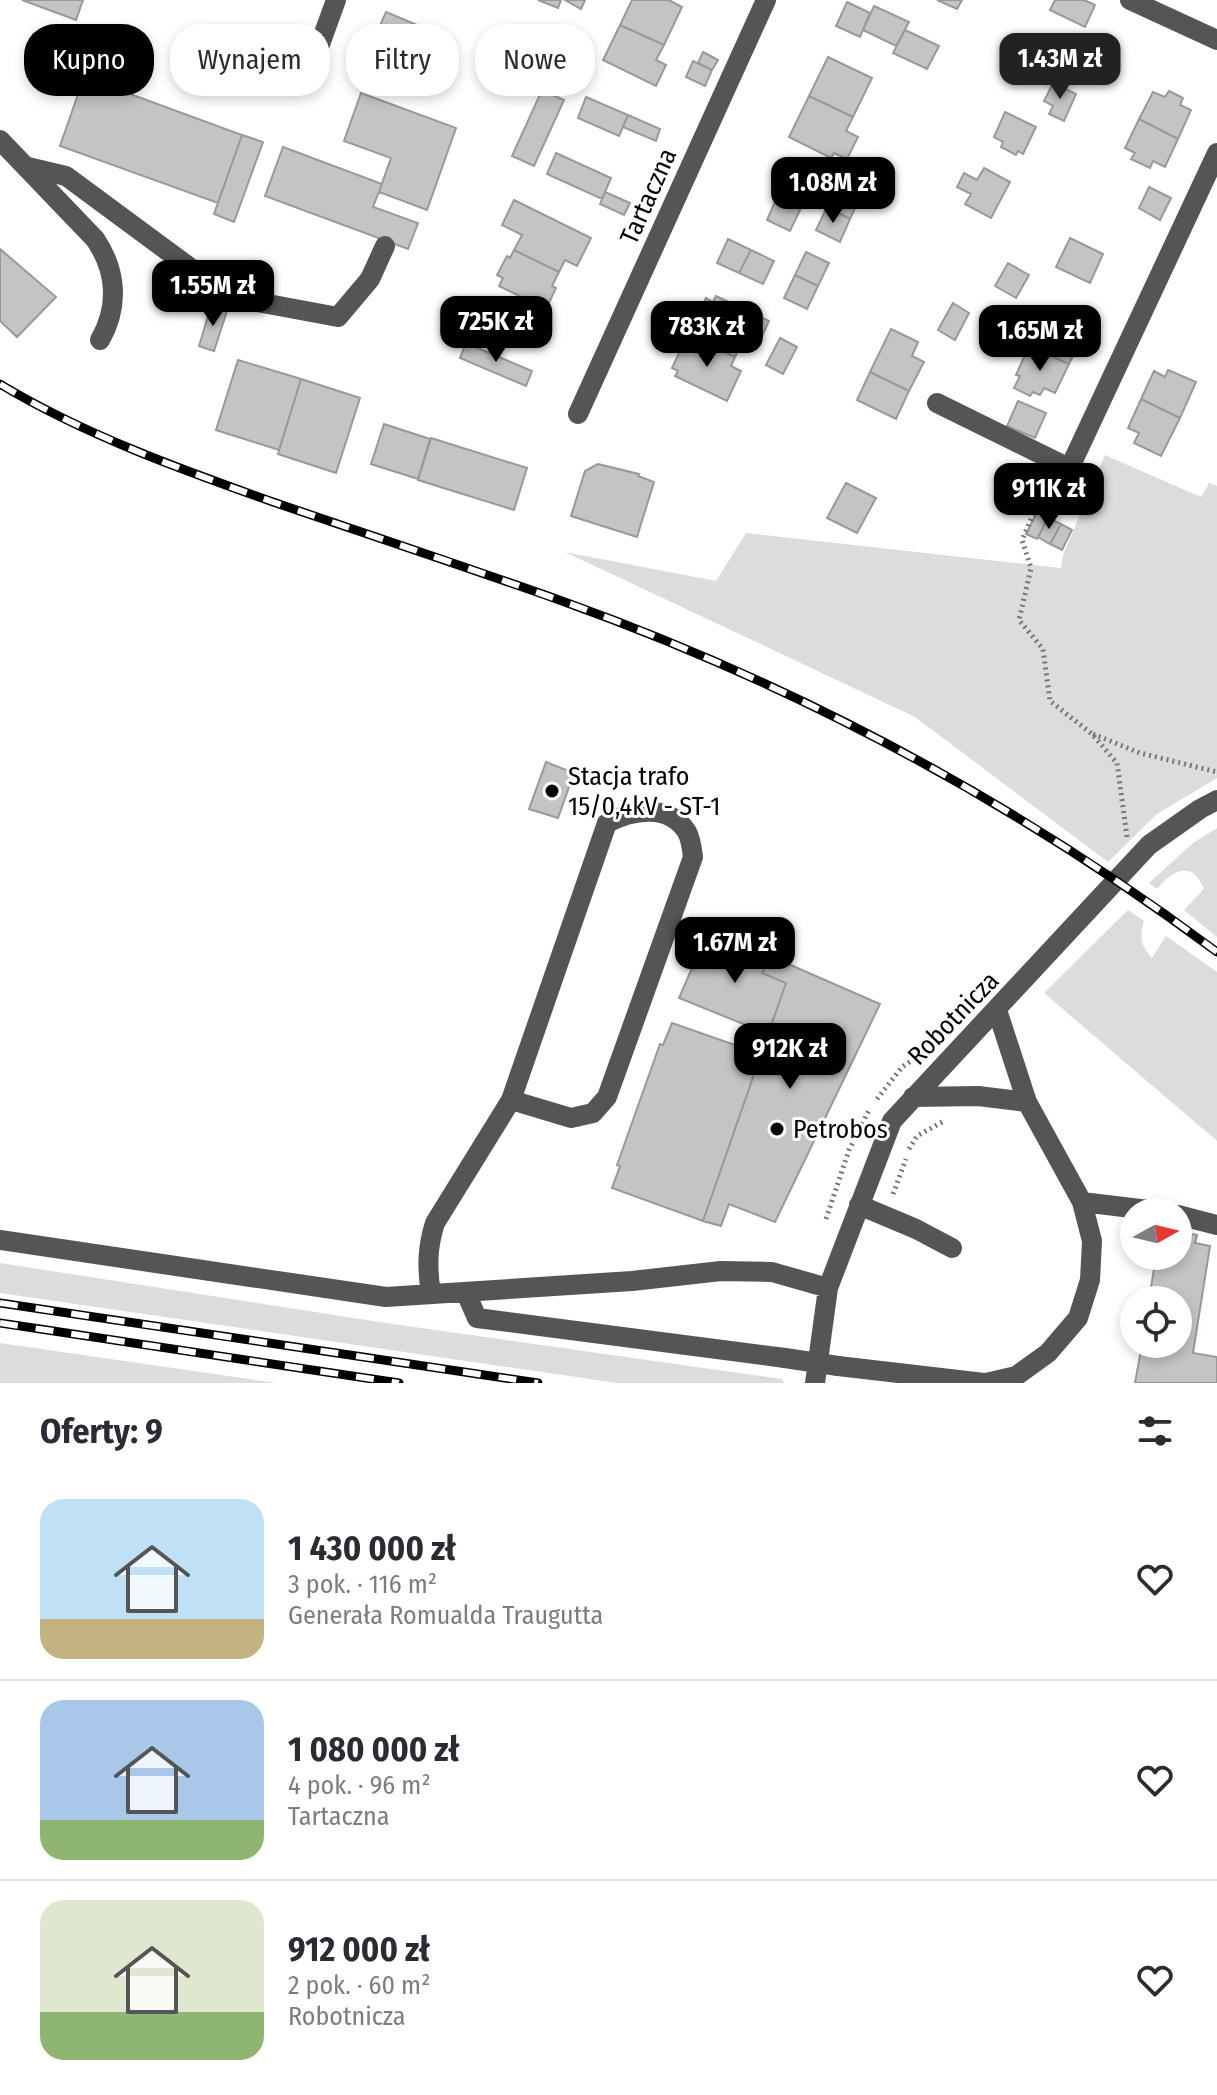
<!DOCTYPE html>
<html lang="pl">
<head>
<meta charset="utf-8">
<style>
  :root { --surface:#fff; --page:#f7f7f7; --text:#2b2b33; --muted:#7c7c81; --line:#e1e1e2; --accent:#000 }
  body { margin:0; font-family:"Fira Sans Condensed",sans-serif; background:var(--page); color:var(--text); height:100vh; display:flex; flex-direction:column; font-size:30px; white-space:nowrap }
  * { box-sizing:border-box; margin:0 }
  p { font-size:26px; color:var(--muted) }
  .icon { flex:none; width:44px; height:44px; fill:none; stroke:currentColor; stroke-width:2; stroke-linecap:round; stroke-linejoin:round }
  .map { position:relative; height:1383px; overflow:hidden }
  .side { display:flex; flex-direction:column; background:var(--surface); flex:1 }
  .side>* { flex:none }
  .guide { position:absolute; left:24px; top:24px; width:800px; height:72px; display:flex; gap:16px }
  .needle { width:52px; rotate:82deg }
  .buttons { position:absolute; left:1120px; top:1198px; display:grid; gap:16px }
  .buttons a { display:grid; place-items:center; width:72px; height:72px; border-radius:50%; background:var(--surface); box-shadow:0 4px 12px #0003; font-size:40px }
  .price { position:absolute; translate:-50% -68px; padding:0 18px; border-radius:16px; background:var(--accent); color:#fff; font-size:26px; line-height:52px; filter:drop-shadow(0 2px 4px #0008) }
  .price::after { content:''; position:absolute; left:50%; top:48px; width:24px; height:18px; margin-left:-12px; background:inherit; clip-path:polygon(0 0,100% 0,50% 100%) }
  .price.on { background:#222; color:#fff }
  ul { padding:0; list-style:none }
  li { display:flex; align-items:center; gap:24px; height:200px; padding:0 40px }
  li+li { border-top:2px solid var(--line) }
  li span { display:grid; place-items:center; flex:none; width:224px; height:160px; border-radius:24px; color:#555 }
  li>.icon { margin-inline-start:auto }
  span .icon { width:96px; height:96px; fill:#fffc; stroke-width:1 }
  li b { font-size:34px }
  h2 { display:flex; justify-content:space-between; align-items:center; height:96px; padding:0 40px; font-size:34px }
  .chip { padding:0 28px; border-radius:32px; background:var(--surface); box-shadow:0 4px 12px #0003; font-size:28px; line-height:72px }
  .chip.on { background:var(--accent); color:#fff }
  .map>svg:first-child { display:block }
</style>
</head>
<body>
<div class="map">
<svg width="1217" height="1383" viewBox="0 0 1217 1383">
  <rect width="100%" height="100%" fill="#fff"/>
  <path fill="#dcdcdc" d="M1105,455l96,42 8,-14 8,3v292l-60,36 -49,48 -193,-145 -350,-165 151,29 30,-48 315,35 2,-13z
    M1217,828v109l-33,-27 20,-21c-11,-29 -32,-19 -47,0l-8,-6 44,-40z
    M1128,910l16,11c-5,16 -3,25 8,37l14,-22 51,36v169l-173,-148z
    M0,1263l386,60 396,56 2,4h-167l-617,-90z
    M0,1343l277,40h-277z"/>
  <path fill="#c4c4c4" stroke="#999" stroke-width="2" d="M22,0h61l-7,20z
    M538,0h23l-3,8z
    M565,0h20l-4,9z
    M632,0h37l13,7 -18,38 -44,-20z
    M937,0h25l-5,9z
    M1055,0h29l11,5 -10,22 -35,-17z
    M847,2l23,11 -10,24 -24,-11z
    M874,6l35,16 -13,24 -33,-16z
    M386,12l36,15 -7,23 -2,-1 -2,6 2,1 -12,21 -36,-15 12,-35 2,1z
    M620,25l44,20 -8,15 10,5 -10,21 -53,-26z
    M905,30l34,16 -12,23 -34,-16z
    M703,52l15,8 -6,10 -14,-7z
    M828,57l44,21 -19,39 -44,-21z
    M693,61l19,9 -7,16 -19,-9z
    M84,77l158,58 -24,68 -158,-57z
    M1053,83l23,11 -12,27 -15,-7 4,-8 -9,-5z
    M542,90l22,10 -30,66 -22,-10z
    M1169,91l14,7 -3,7 11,5 -13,29 -39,-20 14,-27 12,5z
    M361,93l95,35 -29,82 -48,-18 12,-34 -47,-17z
    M809,96l44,21 -7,14 12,6 -11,22 -13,-6 -3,5 -42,-21z
    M586,97l42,18 -9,21 -41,-18z
    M1005,112l31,15 -13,27 -5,-3 -2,4 -15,-8 2,-5 -9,-5z
    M628,115l32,14 -4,12 -33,-14z
    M1139,119l39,20 -13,28 -12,-6 -3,7 -19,-9 4,-6 -10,-5z
    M242,135l21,7 -29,80 -20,-8z
    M283,147l99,37 -9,23 45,16 -10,26 -143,-53z
    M556,153l55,25 -9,21 -55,-25z
    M984,168l26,14 -19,36 -26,-14 6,-10 -14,-7 7,-14 13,7z
    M788,174l24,11 -11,23 -24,-11z
    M838,185l23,11 -11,23 -23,-12z
    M1149,187l22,11 -11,22 -21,-12z
    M605,192l25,11 -6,12 -24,-11z
    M777,197l24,11 -11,23 -23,-11z
    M514,200l77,38 -14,28 -12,-6 -6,12 -45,-22 8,-15 -20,-10z
    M827,207l23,12 -10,23 -24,-12z
    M1070,238l33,16 -13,29 -34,-16z
    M728,239l23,11 -12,23 -22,-10z
    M0,249l56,48 -39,40 -17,-16z
    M514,250l45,22 -7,14 4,2 -10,21 -47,-23 4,-8 -6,-3 10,-19 3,2z
    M751,250l23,11 -11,23 -24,-11z
    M806,252l23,11 -11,23 -23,-11z
    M1008,263l21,12 -13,23 -21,-12z
    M795,275l23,11 -11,23 -23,-11z
    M716,296l53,25 -13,28 -14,-6 -7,14 -41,-19 7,-16 -5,-2 10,-22 7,4z
    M953,303l16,10 -14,27 -17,-10z
    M211,306l16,5 -13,40 -15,-5z
    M1047,310l26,14 -3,7 13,5 -14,28 -40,-18z
    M891,329l27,13 -6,14 12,6 -15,29 -39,-19z
    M694,338l41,19 -4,9 10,5 -14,30 -52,-25 3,-5 -6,-3 9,-19 7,3z
    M780,338l17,9 -14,27 -17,-9z
    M466,343l66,28 -6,15 -66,-28z
    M1029,346l40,18 -14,29 -11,-5 -4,7 -7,-3 -3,4 -16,-8 6,-12 -4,-1z
    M238,360l63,19 -22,71 -63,-20z
    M1168,370l28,12 -16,36 -39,-19 13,-28 11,6z
    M870,372l39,19 -13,28 -39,-19z
    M301,379l59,19 -24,75 -58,-19z
    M1141,399l39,19 -19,38 -27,-13 5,-10 -11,-5z
    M1018,401l28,12 -11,25 -28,-12z
    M384,424l46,15 -12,40 -47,-15z
    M431,438l96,30 -13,42 -96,-30z
    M598,464l41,10 -1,2 16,6 -17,55 -66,-21 14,-45z
    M846,483l30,15 -19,35 -30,-15z
    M1006,485l10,5 -9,19 -10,-6z
    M1037,512l11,6 -11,21 -11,-5z
    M1048,518l13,6 -11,20 -12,-7z
    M1061,524l11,6 -10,20 -12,-6z
    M546,762l28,11 -16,45 -29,-9z
    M723,937l47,19 -8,17 24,10 -18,51 -89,-36 22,-51 14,7z
    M770,956l110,48 -105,218 -46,-18 -8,22 -18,-5 83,-238 -24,-10z
    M672,1023l89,31 -58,167 -91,-33 8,-22 -3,-1 43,-121 3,1z
    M1180,1232l17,3 -2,8 15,3 -17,107 24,4v26h-82l7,-39h36v-44h-29l7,-44h22z"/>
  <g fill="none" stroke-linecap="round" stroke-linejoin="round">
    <path stroke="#777" stroke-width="5" stroke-dasharray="2 4" stroke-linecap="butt" d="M1036,508l-14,32 9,28 -12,52 24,29 7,52 42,33 25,29 10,74
      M1093,734l47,19 77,19
      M877,1099l25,-32 15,-10
      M909,1149l8,-13 27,-15
      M893,1194l13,-35
      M826,1219l23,-69 20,-40"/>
    <path stroke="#555" stroke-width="20" d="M1130,0l87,40
      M315,58l21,-58
      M0,140l95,99c22,32 24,68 5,101
      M28,167l38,9 149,110 26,13 97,18 32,-38 15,-33
      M937,403l134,66
      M578,414l188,-414
      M1056,497l161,-344
      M997,1010l30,92
      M913,1097l65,-1 49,6 55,100 10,39 -2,39 -12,38 -30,35 -32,23 -30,7
      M1082,1202l83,10
      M859,1205l57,24 36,19
      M1178,1215l39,10
      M0,1240l386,57 246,-16 89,-10 51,1 56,16
      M466,1293l11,25 308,40
      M431,1294c-4,-26 -4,-46 4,-71l76,-123 96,-277c25,-13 62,-20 80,9 4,7 5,17 6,25l-86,240 -14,16 -22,5 -60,-18
      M838,1366l146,17
      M815,1383l13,-95 64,-167 257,-276 51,-36 17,-9"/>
    <defs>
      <path id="rail" d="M0,384c85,51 180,85 273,118 97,33 193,65 289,99 235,84 455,202 655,351
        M0,1303l538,80
        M0,1323l399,60"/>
    </defs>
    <use href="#rail" stroke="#000" stroke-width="9"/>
    <use href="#rail" stroke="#fff" stroke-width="6" stroke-dasharray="18" stroke-linecap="butt"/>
    <path stroke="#555" stroke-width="20" d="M785,1358l53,8"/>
  </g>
  <g fill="#000" stroke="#fff" stroke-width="3">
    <circle cx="552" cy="791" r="8"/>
    <circle cx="777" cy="1129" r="8"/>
  </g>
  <g text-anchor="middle" stroke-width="6" stroke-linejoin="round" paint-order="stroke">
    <g font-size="26" fill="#000" stroke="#fff">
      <text transform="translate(648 196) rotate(-66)" y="9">Tartaczna</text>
      <text transform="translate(953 1018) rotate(-46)" y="9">Robotnicza</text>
    </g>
    <g font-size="26" fill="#000" stroke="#fff" text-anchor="start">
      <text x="568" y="785">Stacja trafo<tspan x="568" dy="30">15/0,4kV - ST-1</tspan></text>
      <text x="793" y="1138">Petrobos</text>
    </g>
  </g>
</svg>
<div class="buttons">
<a><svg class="needle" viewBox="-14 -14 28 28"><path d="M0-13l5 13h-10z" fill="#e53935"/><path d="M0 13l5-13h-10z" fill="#7c7c81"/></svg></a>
<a><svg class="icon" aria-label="locate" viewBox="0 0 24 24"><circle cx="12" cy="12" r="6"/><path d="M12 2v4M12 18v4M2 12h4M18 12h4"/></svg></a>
</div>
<b class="price on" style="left:1060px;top:101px">1.43M zł</b>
<b class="price" style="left:833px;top:225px">1.08M zł</b>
<b class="price" style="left:213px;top:328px">1.55M zł</b>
<b class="price" style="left:496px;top:364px">725K zł</b>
<b class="price" style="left:707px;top:369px">783K zł</b>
<b class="price" style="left:1040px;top:373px">1.65M zł</b>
<b class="price" style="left:1049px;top:531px">911K zł</b>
<b class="price" style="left:735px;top:985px">1.67M zł</b>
<b class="price" style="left:790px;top:1091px">912K zł</b>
<div class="guide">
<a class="chip on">Kupno</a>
<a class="chip">Wynajem</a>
<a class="chip">Filtry</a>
<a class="chip">Nowe</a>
</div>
</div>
<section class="side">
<h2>Oferty: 9<svg class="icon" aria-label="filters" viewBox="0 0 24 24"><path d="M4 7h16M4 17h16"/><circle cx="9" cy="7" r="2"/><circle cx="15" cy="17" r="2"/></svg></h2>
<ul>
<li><span style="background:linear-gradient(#bfe0f5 75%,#c2b280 0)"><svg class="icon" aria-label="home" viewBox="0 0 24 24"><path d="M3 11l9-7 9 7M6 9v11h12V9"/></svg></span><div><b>1 430 000 zł</b><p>3 pok. · 116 m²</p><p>Generała Romualda Traugutta</p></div><svg class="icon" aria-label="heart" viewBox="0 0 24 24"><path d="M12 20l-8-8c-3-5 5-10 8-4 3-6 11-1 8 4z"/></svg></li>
<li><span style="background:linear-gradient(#a9c7e8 75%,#8fb573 0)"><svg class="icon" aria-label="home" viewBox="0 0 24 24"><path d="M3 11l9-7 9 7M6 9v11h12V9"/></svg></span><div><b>1 080 000 zł</b><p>4 pok. · 96 m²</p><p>Tartaczna</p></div><svg class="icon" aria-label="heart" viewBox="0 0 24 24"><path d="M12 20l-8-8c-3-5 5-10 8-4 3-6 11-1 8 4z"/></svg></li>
<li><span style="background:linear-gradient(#dfe7d0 70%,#8fb573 0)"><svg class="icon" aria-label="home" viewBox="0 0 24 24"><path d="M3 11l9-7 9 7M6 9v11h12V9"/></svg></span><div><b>912 000 zł</b><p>2 pok. · 60 m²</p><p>Robotnicza</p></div><svg class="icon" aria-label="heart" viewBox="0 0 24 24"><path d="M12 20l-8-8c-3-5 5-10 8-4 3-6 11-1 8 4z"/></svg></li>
</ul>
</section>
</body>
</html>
